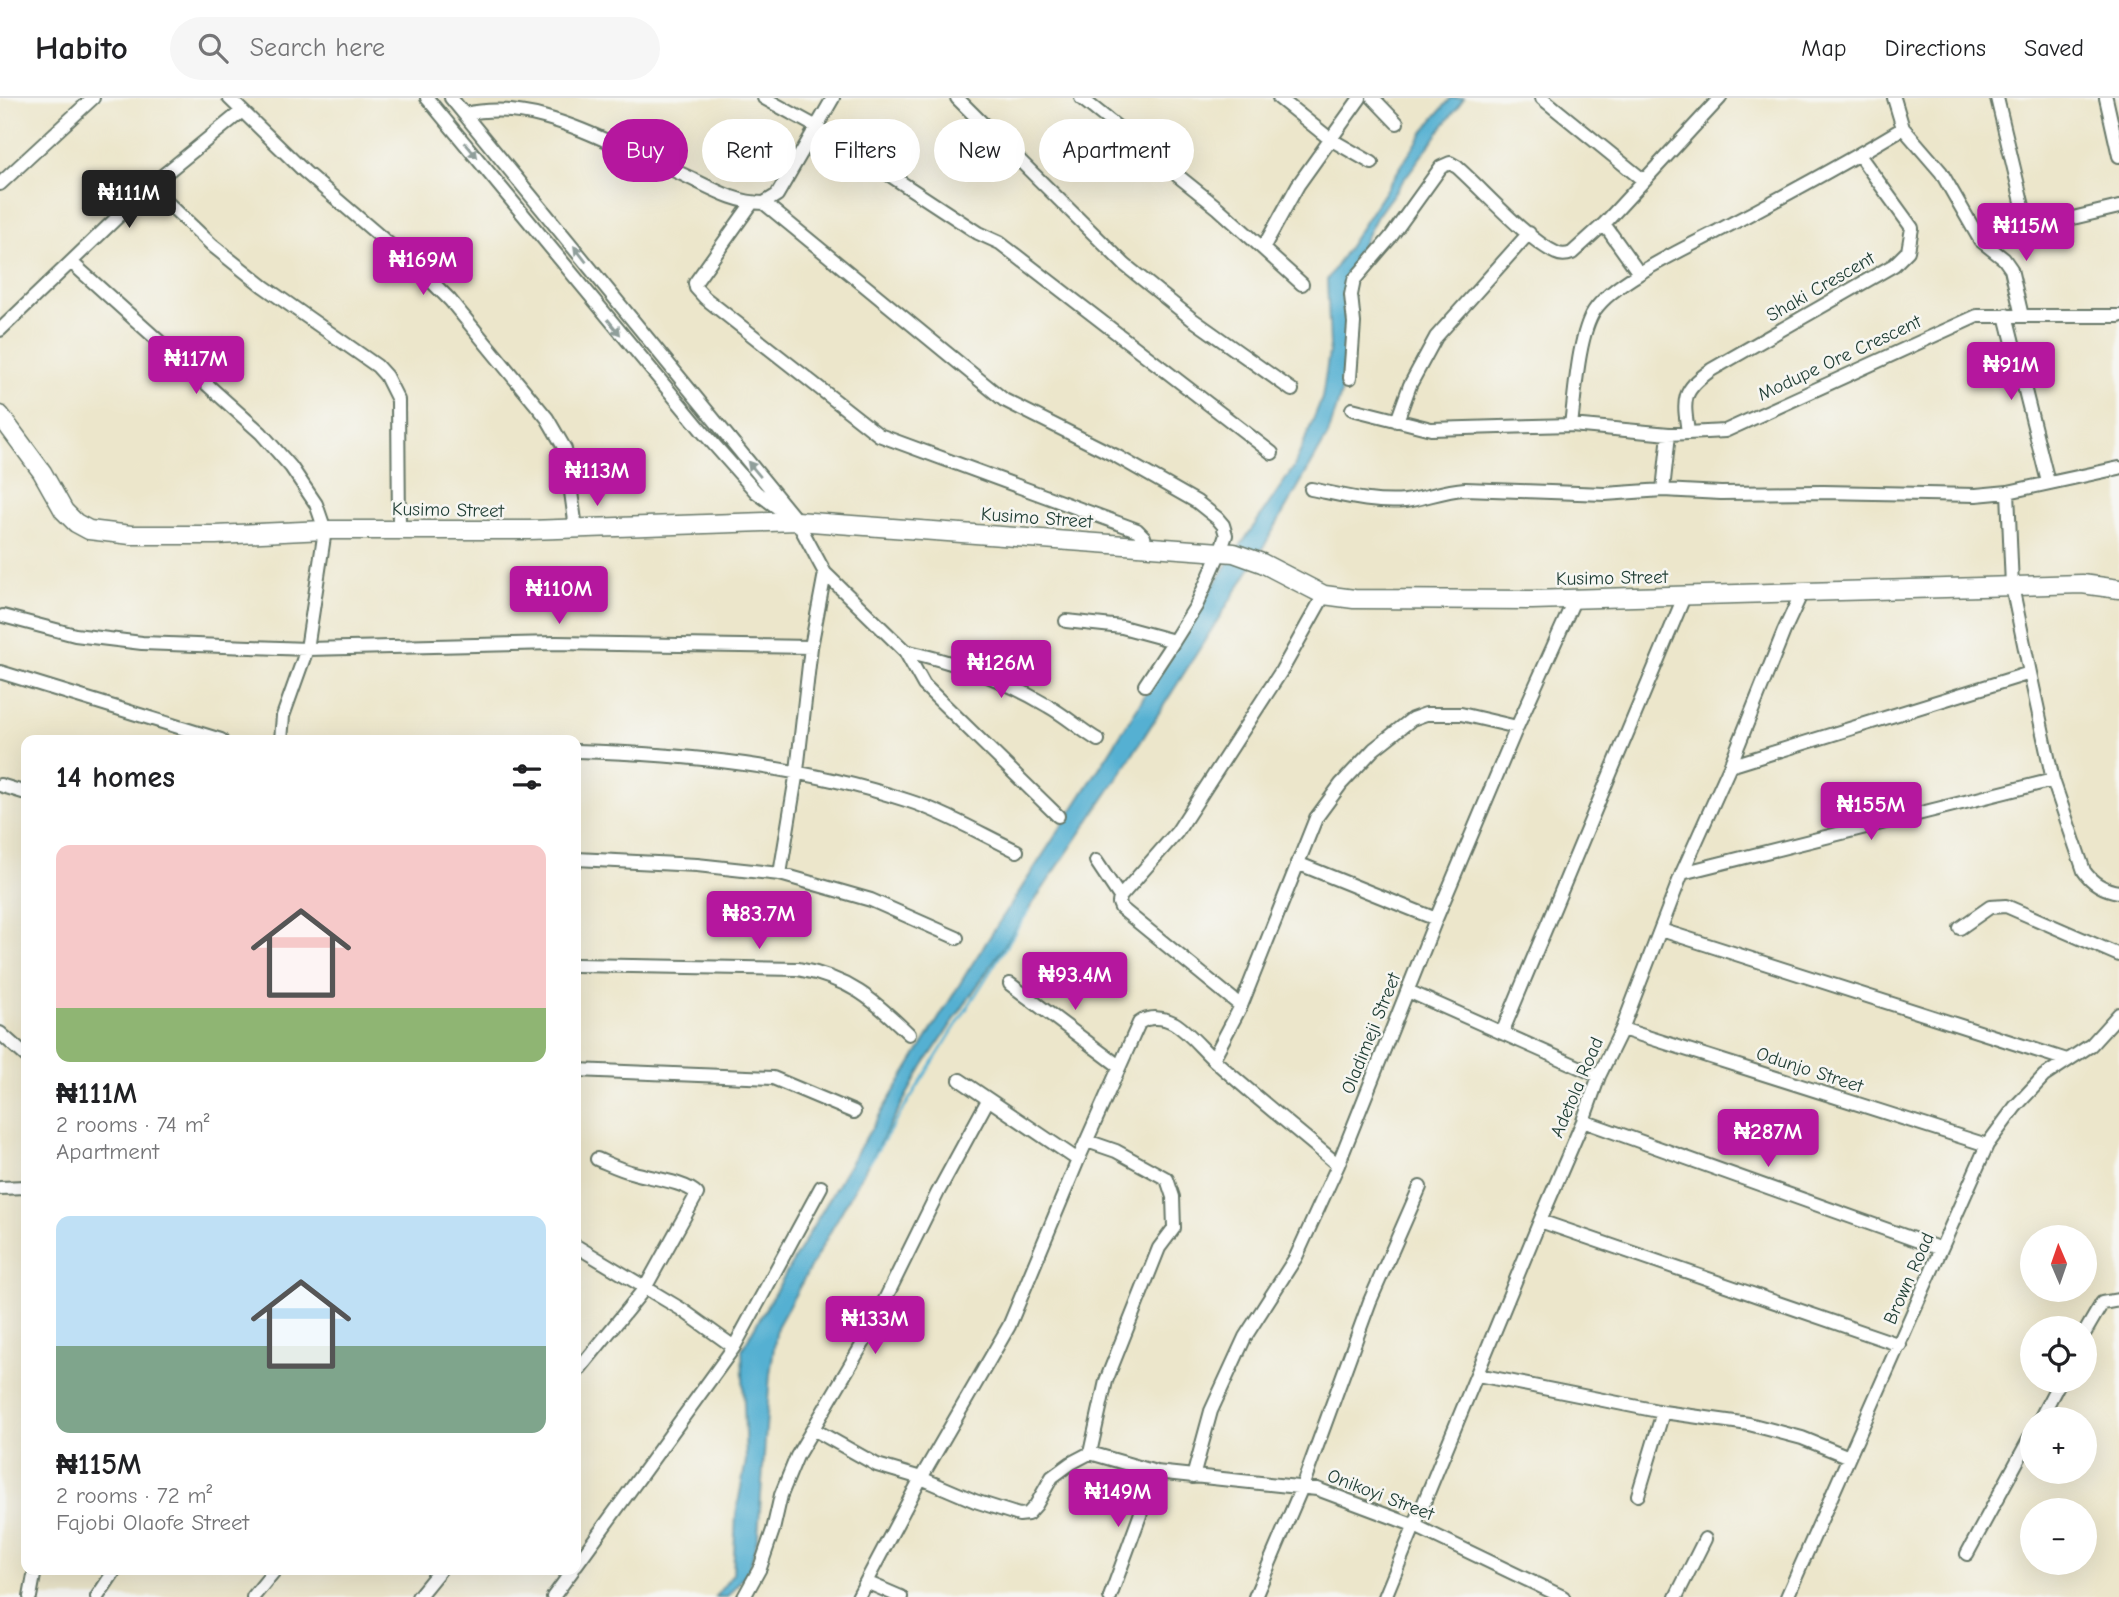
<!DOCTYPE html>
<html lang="en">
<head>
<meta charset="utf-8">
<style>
  :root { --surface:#fff; --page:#f6f6f6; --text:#202124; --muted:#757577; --line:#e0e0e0; --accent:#b5179e }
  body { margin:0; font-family:"Comic Neue",sans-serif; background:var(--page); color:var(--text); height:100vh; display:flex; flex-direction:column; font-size:26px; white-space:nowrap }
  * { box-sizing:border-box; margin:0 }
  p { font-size:23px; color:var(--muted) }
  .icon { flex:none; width:38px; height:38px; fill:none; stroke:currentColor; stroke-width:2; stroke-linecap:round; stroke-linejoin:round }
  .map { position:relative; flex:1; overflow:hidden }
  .panel { position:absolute; left:21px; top:637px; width:560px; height:840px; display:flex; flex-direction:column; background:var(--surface); border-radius:14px; box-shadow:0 7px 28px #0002 }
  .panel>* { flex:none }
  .guide { position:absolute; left:602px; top:21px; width:665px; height:63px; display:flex; gap:14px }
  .needle { width:46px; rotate:358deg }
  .buttons { position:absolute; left:2020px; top:1127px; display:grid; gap:14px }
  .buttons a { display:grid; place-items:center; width:77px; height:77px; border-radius:50%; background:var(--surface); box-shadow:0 7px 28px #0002; font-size:35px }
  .price { position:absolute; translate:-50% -60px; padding:0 16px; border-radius:7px; background:var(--accent); color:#fff; font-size:23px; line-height:46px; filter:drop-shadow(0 2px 4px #0008) }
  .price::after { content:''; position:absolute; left:50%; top:42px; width:21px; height:16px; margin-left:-10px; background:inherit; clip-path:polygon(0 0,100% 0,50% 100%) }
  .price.active { background:#222; color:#fff }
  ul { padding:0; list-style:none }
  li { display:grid; align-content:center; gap:14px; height:371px; padding:0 35px }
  li span { display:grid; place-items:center; height:217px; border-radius:14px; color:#555 }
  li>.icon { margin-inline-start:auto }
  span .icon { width:126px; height:126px; fill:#fffc; stroke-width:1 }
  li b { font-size:30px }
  h2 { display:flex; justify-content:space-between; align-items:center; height:84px; padding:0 35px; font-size:30px }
  .chip { padding:0 24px; border-radius:32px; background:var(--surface); box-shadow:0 7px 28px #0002; font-size:24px; line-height:63px }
  .chip.active { background:var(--accent); color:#fff }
  header { display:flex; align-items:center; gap:42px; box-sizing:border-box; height:98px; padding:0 35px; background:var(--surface); border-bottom:2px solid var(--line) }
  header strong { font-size:33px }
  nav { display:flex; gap:38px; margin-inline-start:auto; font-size:24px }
  .search { width:490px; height:63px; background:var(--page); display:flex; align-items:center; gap:18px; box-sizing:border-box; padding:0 24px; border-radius:38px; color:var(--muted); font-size:26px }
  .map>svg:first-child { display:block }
</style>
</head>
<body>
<header>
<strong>Habito</strong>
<div class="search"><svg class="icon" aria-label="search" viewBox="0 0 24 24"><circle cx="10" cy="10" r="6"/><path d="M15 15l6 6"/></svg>Search here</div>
<nav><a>Map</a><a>Directions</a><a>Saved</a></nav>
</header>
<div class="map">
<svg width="2119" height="1499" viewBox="0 0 2119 1499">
  <rect width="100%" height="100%" fill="#f6f6f2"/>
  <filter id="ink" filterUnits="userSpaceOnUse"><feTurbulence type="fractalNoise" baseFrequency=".0143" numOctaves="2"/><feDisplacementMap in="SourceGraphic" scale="14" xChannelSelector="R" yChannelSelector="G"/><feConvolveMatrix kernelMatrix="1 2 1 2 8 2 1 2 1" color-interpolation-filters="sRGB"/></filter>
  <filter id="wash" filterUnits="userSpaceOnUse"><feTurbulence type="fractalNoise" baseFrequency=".00686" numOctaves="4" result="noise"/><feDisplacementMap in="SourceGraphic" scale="28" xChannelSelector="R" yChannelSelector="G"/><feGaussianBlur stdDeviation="1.57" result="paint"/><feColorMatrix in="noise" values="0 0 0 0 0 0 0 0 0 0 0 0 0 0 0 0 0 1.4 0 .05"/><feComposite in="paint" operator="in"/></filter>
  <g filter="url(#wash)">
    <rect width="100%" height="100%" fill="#ece6cb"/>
    <path fill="#54b0d2" stroke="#3a7683" stroke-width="2" d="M1451,0h13l-87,118 -26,50 -5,36 1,41 -4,44 -15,48 -68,118 -139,220 -198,293 -146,261 -7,47 -12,162 -9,34 -22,27h-12l18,-23 3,-60 10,-53 -4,-112 104,-179 123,-201 140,-216 104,-167 81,-119 28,-69 8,-52 -3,-66 99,-152z"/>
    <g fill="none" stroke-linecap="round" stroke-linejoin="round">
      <path stroke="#54b0d2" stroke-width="2.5" d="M870,1064l159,-252"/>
    </g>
  </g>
  <g filter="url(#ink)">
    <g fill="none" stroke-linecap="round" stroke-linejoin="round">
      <defs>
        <path id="street" d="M229,0l76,74 120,103 25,25 97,118 18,31 11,79
          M427,0l276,334 53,60 26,19
          M451,0l346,423 28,52 80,78 19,34 134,131
          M764,0l51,28 163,107 22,10 272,210
          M957,0l168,167 67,54 100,71
          M1081,0l137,110 84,76
          M1279,0l51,41 42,24
          M1373,0l24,25
          M1542,0l101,82
          M1894,0l9,30 38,44 39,68 24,19 7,10 11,47
          M1997,0l31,129
          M2106,0l13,58
          M465,16c57,-13 109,12 160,35 21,9 42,18 63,28 25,12 48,26 76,26l240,197 114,57 79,45 20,16 6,7 3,10 -6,17 -24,54 -22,35 -52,-14 -56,-6
          M0,86l93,-86
          M150,88l63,60 50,40 114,80 9,10 12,24 1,129
          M752,105l-57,80 1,5 9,10 174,137 258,95 7,7 2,9
          M764,105l13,-8 56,-97
          M1604,126l35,49
          M1980,142l139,-33
          M1263,150l35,-63 62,-87
          M71,164l190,171 30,34 25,37 9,26 -18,119 -24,67 -2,24
          M2006,217l42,167
          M0,232l150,-144 92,-75
          M1350,280l4,-55 -3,-28 3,-15 36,-42 51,-71 9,-4 7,4c26,23 69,72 99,86 6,3 11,2 16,0l32,-29 116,-126
          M1352,311l79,20 140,-4 98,9 56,-3 252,-115h142
          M1397,323l13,-36 26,-48 93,-104
          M1571,327c4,-30 7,-89 23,-114 20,-30 90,-62 124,-80 62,-33 125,-66 185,-103
          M1688,334c-5,-34 -6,-41 23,-62l183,-105 14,-14 4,-23 -53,-73
          M1311,391c30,6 63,15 94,12 21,-3 39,-11 60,-12l140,5 58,-4 58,3 102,-1 153,3 32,-3 111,-24
          M1663,392l6,-56
          M2008,394l4,94 18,87 23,107 31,91c8,12 21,19 35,21
          M3,518l72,19 67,8 165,6 249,-6 255,4
          M905,553c50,11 98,28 143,55 18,10 33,24 50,34
          M0,574l221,68
          M1145,587l29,-44
          M576,653c112,3 226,15 333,50 35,11 74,34 108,50
          M1730,668l300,-93
          M0,687l26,8
          M576,761l121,6 83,9 91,26 86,38
          M1096,763l24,36 -1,6 2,5 120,98
          M1297,765l139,56
          M1682,775l371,-93
          M780,776l17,-103 14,-124 14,-74
          M1120,799l57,-65 105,-162 42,-75
          M1960,830l30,-21 16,-1 113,49
          M1661,832l406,130
          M576,867l222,4c51,9 75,30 111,65
          M1010,886l109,82
          M1408,893l191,85
          M1622,931l365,116
          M0,935l26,23
          M1502,935l182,-436
          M1213,961l28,-53 75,-188 25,-34 33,-35 38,-30 14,-5h35l56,13
          M576,972l197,8 81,34
          M960,982l118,80
          M1583,1023l358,128
          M1087,1043l29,10 51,28 6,18 1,31 -15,20 -53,133 -16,72
          M0,1090l26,-1
          M1540,1123l360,124
          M576,1148l105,63 53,38
          M2084,1236l18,-31 17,-3
          M576,1275l69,-85 52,-94c-11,-12 -46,-16 -63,-21 -13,-3 -25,-9 -37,-14
          M1478,1277l185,37 86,12 53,14 47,19
          M2040,1321l20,-38
          M813,1331l64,36 44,13 54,23 44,14 9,-1 8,-9 16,-28 19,-14 19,-10
          M1090,1355l66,19 161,17 96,36 150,72
          M1193,1379l18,-66 34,-74 51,-80 42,-92 98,-246 81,-192 58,-129
          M1638,1397l25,-83
          M1967,1456l65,-120
          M576,1467l158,-218 87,-160
          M866,1484l35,15
          M30,1499l5,-27
          M97,1499l18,-27
          M253,1499l22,-27
          M418,1499l22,-27
          M553,1499l20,-27
          M744,1499l16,-29 13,-38 8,-35 16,-39 68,-116 73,-148 50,-92
          M858,1499l63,-119 88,-152 69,-166 61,-137c10,-7 24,-6 35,0 15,9 27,25 40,37 40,36 83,70 124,105
          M1110,1499l46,-125
          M1255,1499l47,-110 68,-186 50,-114
          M1385,1499l155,-376 43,-100 16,-45 23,-47 60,-156 48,-107 54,-135 18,-39
          M1676,1499l29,-58
          M1787,1499l200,-452 28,-38 29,-31 47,-31 28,-31"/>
        <path id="secondary" d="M0,317l42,57 22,39 12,12 13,7 42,5h85l109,-5h204l268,-9 437,32 28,10 62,32 30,4 178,1 550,-16 37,5"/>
      </defs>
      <use href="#street" stroke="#677869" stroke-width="16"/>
      <use href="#secondary" stroke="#677869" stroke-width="21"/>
      <use href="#street" stroke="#fff" stroke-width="12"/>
      <use href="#secondary" stroke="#fff" stroke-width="18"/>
    </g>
    <defs><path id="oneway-solid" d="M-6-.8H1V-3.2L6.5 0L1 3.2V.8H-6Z" transform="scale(1.75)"/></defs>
    <g fill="#8f9e9a">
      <use href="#oneway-solid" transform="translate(471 52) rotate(50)"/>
      <use href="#oneway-solid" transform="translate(580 156) rotate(-128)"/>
      <use href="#oneway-solid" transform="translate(614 229) rotate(51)"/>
      <use href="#oneway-solid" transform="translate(754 371) rotate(-130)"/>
    </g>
  </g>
  <g text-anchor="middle" stroke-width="5" stroke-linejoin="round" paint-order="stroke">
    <g font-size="19" fill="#1f3d34" stroke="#f6f6f2">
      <text transform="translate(1820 188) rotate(-30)" y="7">Shaki Crescent</text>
      <text transform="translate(1839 259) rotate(-25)" y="7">Modupe Ore Crescent</text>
      <text transform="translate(448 411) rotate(1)" y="7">Kusimo Street</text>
      <text transform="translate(1037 419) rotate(4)" y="7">Kusimo Street</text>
      <text transform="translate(1612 479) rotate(-1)" y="7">Kusimo Street</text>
      <text transform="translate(1370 935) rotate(-68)" y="7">Oladimeji Street</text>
      <text transform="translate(1810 971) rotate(18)" y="7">Odunjo Street</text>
      <text transform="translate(1576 989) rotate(-67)" y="7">Adetola Road</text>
      <text transform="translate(1908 1180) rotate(-66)" y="7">Brown Road</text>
      <text transform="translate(1381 1396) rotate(21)" y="7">Onikoyi Street</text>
    </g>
  </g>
</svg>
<div class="buttons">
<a><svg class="needle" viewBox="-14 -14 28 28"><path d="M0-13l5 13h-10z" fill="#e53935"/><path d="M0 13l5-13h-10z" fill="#757577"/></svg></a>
<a><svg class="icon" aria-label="locate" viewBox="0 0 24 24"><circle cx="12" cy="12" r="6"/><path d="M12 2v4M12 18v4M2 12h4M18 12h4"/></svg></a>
<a>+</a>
<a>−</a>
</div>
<b class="price active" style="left:129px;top:132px">₦111M</b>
<b class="price" style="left:2026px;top:165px">₦115M</b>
<b class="price" style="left:423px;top:199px">₦169M</b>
<b class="price" style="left:196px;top:298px">₦117M</b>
<b class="price" style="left:2011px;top:304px">₦91M</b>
<b class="price" style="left:597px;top:410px">₦113M</b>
<b class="price" style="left:559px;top:528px">₦110M</b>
<b class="price" style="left:1001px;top:602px">₦126M</b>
<b class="price" style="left:1871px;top:744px">₦155M</b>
<b class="price" style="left:759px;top:853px">₦83.7M</b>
<b class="price" style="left:1075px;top:914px">₦93.4M</b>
<b class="price" style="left:1768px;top:1071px">₦287M</b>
<b class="price" style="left:875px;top:1258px">₦133M</b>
<b class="price" style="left:1118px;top:1431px">₦149M</b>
<div class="guide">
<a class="chip active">Buy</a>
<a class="chip">Rent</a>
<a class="chip">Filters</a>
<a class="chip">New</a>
<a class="chip">Apartment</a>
</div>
<section class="panel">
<h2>14 homes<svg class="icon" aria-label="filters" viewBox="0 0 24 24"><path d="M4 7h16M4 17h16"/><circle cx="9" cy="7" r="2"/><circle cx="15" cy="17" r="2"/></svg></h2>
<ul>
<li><span style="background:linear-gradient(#f6c9c9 75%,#8fb573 0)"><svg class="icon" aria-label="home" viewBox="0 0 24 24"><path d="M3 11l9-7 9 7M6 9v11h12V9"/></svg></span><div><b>₦111M</b><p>2 rooms · 74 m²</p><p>Apartment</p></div></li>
<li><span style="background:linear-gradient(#bfe0f5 60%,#7fa58c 0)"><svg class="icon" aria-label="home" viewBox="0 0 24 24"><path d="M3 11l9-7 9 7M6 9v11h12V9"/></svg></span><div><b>₦115M</b><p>2 rooms · 72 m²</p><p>Fajobi Olaofe Street</p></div></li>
</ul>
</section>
</div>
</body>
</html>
